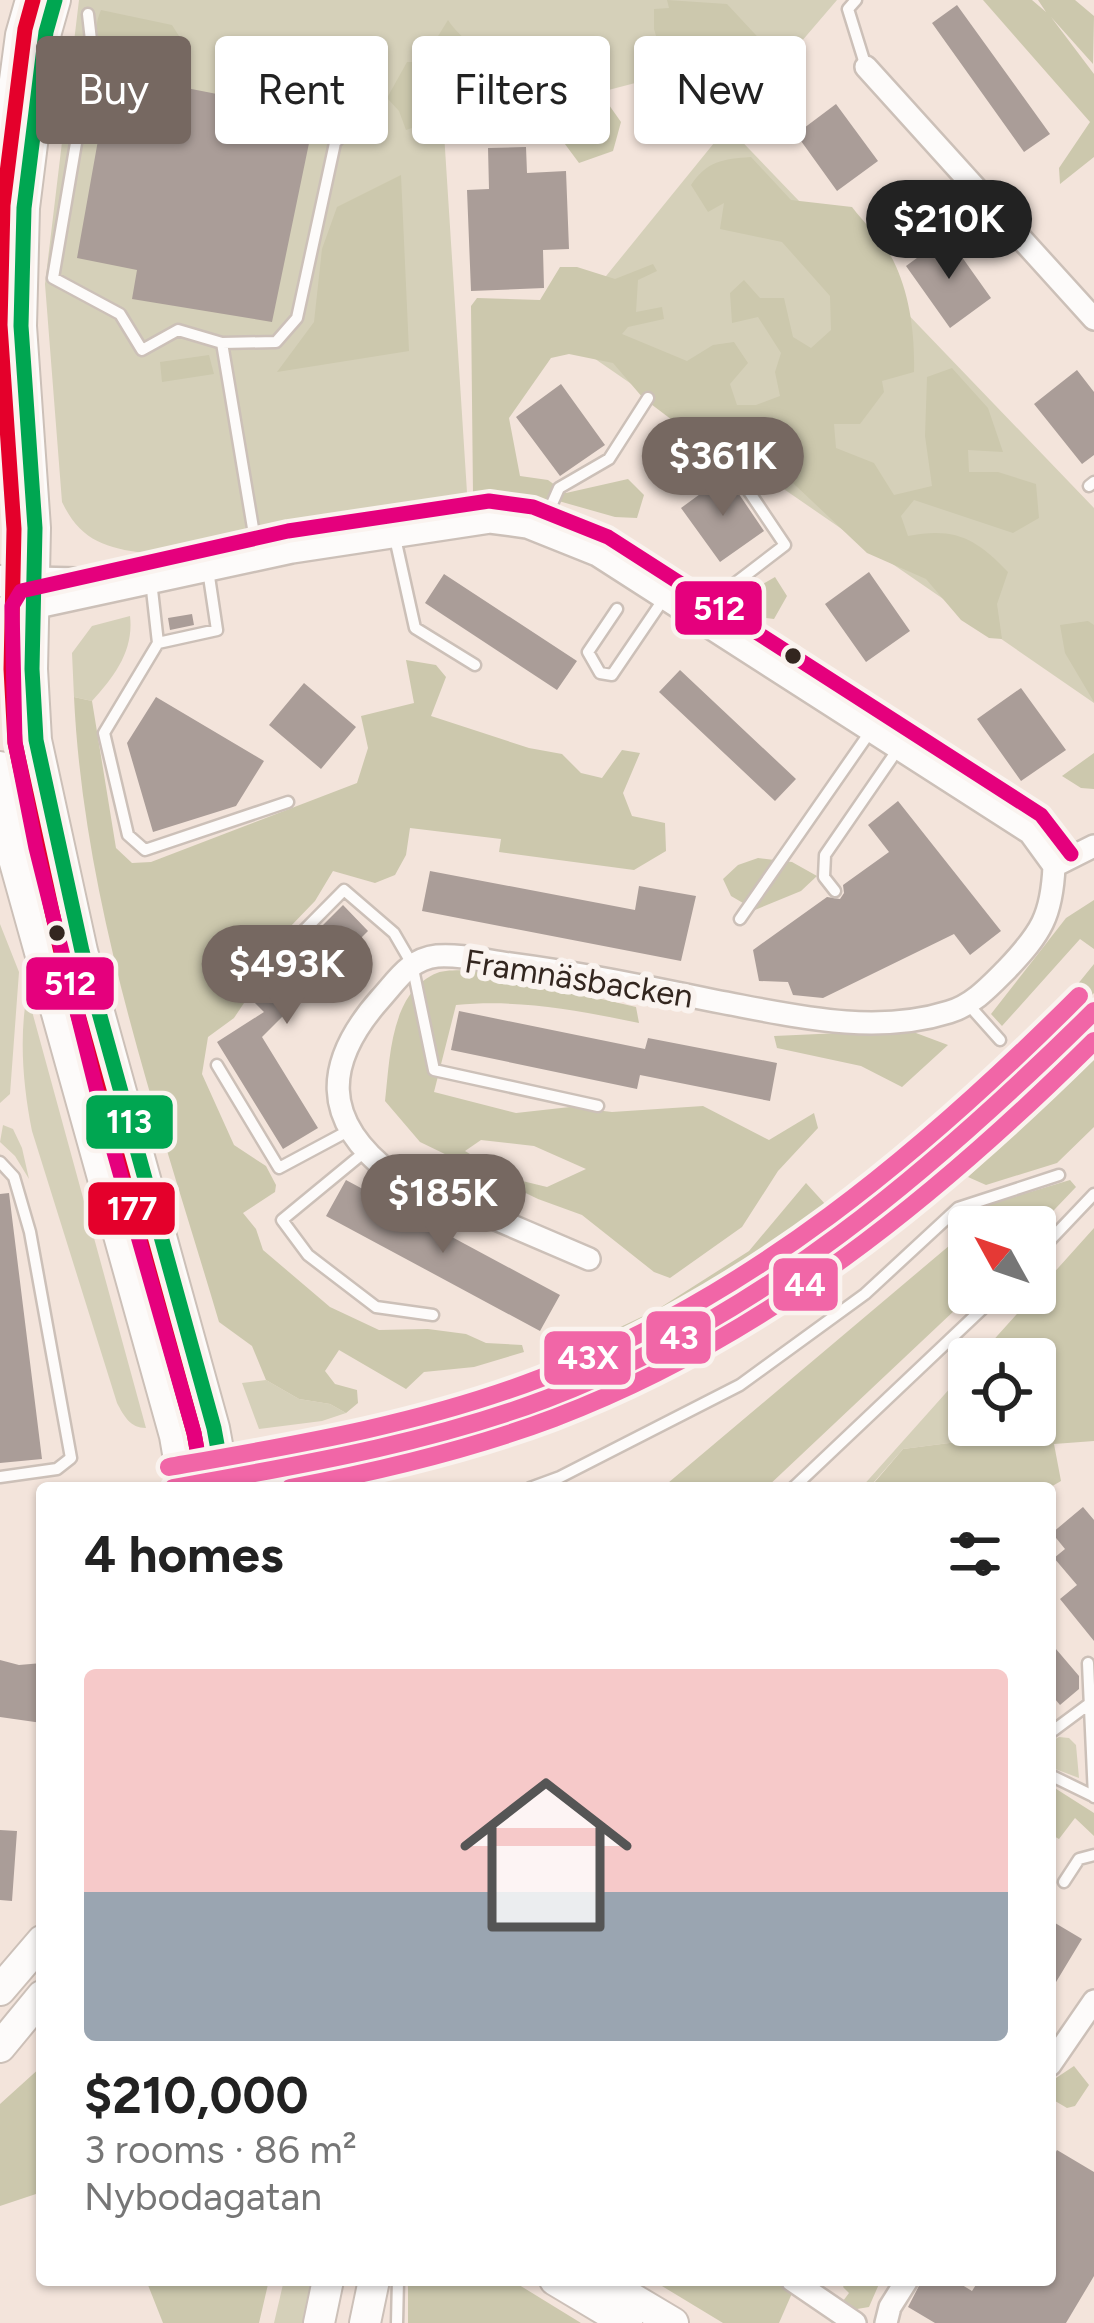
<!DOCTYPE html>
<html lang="en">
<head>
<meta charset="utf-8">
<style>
  :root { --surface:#fff; --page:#f2f2f2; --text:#222; --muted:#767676; --accent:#766861 }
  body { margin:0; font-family:Figtree,sans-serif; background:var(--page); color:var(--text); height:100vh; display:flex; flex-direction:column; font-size:45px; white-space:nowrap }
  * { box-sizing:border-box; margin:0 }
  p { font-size:39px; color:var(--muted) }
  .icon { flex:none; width:66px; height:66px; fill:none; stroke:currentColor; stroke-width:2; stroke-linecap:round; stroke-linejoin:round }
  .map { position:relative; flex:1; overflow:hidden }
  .sheet { position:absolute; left:36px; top:1482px; width:1020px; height:804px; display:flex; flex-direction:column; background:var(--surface); border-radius:12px; box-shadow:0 3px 9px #0004 }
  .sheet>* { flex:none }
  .hud { position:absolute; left:36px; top:36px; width:1023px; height:108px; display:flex; gap:24px }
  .needle { width:78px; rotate:310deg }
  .controls { position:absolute; left:948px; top:1206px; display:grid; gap:24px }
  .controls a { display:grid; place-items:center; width:108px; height:108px; border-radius:12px; background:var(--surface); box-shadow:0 3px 9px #0004; font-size:60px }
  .price { position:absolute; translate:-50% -102px; padding:0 27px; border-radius:42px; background:var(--accent); color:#fff; font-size:39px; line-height:78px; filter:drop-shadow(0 3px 6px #0008) }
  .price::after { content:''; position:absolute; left:50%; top:72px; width:36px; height:27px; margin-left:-18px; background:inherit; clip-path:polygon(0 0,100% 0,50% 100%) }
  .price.active { background:#222; color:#fff }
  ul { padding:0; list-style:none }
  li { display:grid; align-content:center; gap:24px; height:636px; padding:0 48px }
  li span { display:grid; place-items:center; height:372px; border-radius:12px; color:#555 }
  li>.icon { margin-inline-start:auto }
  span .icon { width:216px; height:216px; fill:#fffc; stroke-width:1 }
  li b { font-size:51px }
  h2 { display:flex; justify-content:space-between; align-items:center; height:144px; padding:0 48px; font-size:51px }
  .tag { padding:0 42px; border-radius:12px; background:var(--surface); box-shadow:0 3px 9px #0004; font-size:42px; line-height:108px }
  .tag.active { background:var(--accent); color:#fff }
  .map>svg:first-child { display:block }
</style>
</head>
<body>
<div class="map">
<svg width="1094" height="2323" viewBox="0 0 1094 2323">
  <rect width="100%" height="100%" fill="#f3e4db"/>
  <path fill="#d5d0b9" d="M79,0h758l-109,127 366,381v195l-535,-369 168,-207 -65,-51 -218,57 24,375 -324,45c-39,-5 -64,-13 -82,-51l-17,-218z
    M130,616c4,34 -15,60 -38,85l-18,-4 -2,-44 20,-27z
    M0,924l19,48 -9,122 -10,9z
    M27,993l119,435c-16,0 -22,-12 -29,-25l-85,-272c-9,-45 -13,-93 -5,-138z
    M3,1125l10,4 9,19 7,31 -14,-23 -15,-14z
    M969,1367v58h13l-2,14 -77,10 -29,33v6h-13z
    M266,1380l33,19 31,5 16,9 -24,8 -63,8 -17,-46z
    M1059,1737l10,1 7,7 3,33 -29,-11v-25z
    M284,2280h28l-9,43h-29z"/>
  <path fill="#ccc8ad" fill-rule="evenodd" d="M667,0l60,4 40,43 -6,17 -22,16 -48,-27 -29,3 -8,-27v-20l15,-1z
    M983,0h49l14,12 -8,-12h37l19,16 -1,48 -42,-47 43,57v83l-34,27 -1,-16 31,-46z
    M101,10l71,15 14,22 -9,23c-33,-12 -98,-10 -76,-60z
    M448,20c16,25 54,45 79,65l-4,14 -45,12 -13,-1 -59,20 -7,-19 -12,-13 20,-36h15z
    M585,105h24l12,17 -8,29 -34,12 -20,-27 5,-22z
    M751,157l40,43 61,7c13,17 31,34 41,53 17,34 22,75 21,112l-32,9 2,11 -24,32h-26l2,24 38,15 20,32 38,-9 -7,-50 2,-59 25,-9 36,40 15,44 -35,-2 1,22h29l38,12 3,34 -26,15 -99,-33 -13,16 7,20c46,-9 68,2 100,36l-11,32 5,35 -13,-1 -28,-18 -35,-41 -59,-26 -91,-86 -59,-13 -74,-56 -30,-35 -44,-9 -18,4 -42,60 11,58 28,4 18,13 62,-14 16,16 -7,23 -22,-1 -60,-17 -76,-2 -6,-3 -2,-189 6,-8 63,2 20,-33h17l38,12 38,-15 4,7 -19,9 -2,32 26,-5 2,12 -36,8 -6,7 65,27 26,-16 21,-3 14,21 -18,21 7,21h19l24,-9 -5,-24 6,-19 -23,-36 -26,6 -2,-30 14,-13 16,18h24l9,39 18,11 20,-18 -1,-34 -48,-54 -62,-13 4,-26 -16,9 -17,-27c16,-24 32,-26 60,-28z
    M401,175l8,176 -132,21 37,-50 8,-73 15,-42z
    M209,355l5,19 -52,8 -2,-20z
    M775,577l12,19 -13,23 -17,-2 -11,-23z
    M1088,621l6,4v77l-29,-49 -5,-28z
    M406,660l30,5 10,12 -15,39 98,32 33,6 19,19 21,5 20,-28 18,3 -17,40 9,23 33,7 1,28 -32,19 -135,-18 2,-13 -91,-11 -4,27 -11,20 -20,8 -42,-12 -18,30 -84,87 13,15 -10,15 -26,19 -6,37 32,71 32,21 10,19 -1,7 -32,21 13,16 7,21 67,57 49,23 49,-1 38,5 20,9 36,2 2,7 -50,15 -50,5 -18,17 -67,-39 -14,21 10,13 22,6 1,13 -12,10 -16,-9 -31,-5 -33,-19 -14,-34 -33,-24c-60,-203 -135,-413 -145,-625l18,4 24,147 16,15 19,-1 206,-79 11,-35 -7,-32 53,-13z
    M1094,753v36l-13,-1 -19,-12z
    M758,858l34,4 25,14 -16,15 -46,19 -24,-14 -8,-17 15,-14z
    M1094,900v49l-14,-10 -78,87 -11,-12 75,-96z
    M1094,964v29c-141,141 -282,280 -471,354 -29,11 -56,29 -86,20l121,-58 91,-58 57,-68 30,33c92,-78 183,-157 258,-252z
    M476,970l160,37 3,16c-62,-13 -120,-24 -183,-18l-22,87 82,21 54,-6 42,5 91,-6 66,34 45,-27 4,15 -40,43 -36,56 -72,51 -16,-6 -72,-57 -44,-16 -118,-57 -35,-41c5,-42 5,-109 52,-128 10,-4 28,-2 39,-3zM481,1140l53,6 52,23 -39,18 -37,-9 -45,-27z
    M908,1030l40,15 -46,42 -41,-21 -84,-18 -3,-12z
    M1094,1058v69l-37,36 -71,22 -18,-8z
    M1070,1180l6,7 -41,43 -64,-3 11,-9 -8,-9z
    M1094,1228v213l-40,3 7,37 -12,7h-175v-5l29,-34 77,-10 2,-14h53v-66h-55v-4z
    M969,1229v64h4l-207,195h-104z
    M1050,1785l44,28v23l-19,-18 -16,21 -9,-5z
    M42,2066v126l-42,14v-102z
    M1074,2066l15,19 -14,21 -8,2 -17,-10v-16z
    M146,2280h123l-10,43h-96z
    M408,2280h103l70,43h-173z
    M652,2280h125l16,11 -14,32h-56z
    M847,2280h25l7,4 -10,23 -12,2 -17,-4 9,-12 -6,-6z"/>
  <path fill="#aa9d98" d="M957,5l93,129 -26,18 -92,-129z
    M271,69l15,4 7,9 27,8 -48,232 -140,-23 5,-29 -60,-12 33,-185 112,22 5,-25 32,8z
    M836,104l42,57 -41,30 -41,-57z
    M526,147l1,26 39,-2 3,78 -26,1 1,38 -73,3 -4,-101 22,-1 -1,-41z
    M947,236l44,62 -41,30 -44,-62z
    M1077,370l17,22v63l-12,9 -48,-60z
    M561,384l44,61 -45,31 -44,-59z
    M726,475l38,56 -44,31 -39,-54z
    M869,572l41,59 -44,31 -41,-58z
    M444,574l133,87 -20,29 -132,-87z
    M192,614l2,11 -24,5 -2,-12z
    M680,670l116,109 -21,22 -116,-109z
    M304,683l52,44 -35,42 -52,-44z
    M1021,688l45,62 -45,31 -44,-62z
    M156,697l108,64 -28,45 -83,26 -26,-89z
    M898,801l103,130 -31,24 -16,-21 -131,64 -30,-3 -5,-13 -29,-1 -6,-31 74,-53 13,2 4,-6 -1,-8 46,-33 -21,-27z
    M430,871l205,39 4,-24 57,10 -15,65 -259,-50z
    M343,905l25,26 -106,106 56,91 -35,21 -66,-107 47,-30 -14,-14z
    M459,1011l186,38 3,-11 129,25 -7,38 -130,-26 -3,14 -186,-39z
    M346,1180l214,115 -20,36 -214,-115z
    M9,1193l33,266 -42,4v-269z
    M1083,1507l11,13v121l-34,-42 17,-14 -23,-27 11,-9 -13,-16z
    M1050,1642l29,34v13l-19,16 -10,-12z
    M0,1660l19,5 23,-2v60l-42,-6z
    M0,1830l17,1 -5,70 -12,-1z
    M1050,1920l32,19 -32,53z
    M1057,2150l37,22v104l-28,47h-131l-27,-16 14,-27h32l18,11 7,-11h71v-118z"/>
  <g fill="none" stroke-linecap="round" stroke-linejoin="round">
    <defs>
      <path id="lane" d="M856,0l-8,9 18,58
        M88,14l4,35 -39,229 67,36 22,36 36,-20 44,13 36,215
        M222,343l54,-1 21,-24 38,-175 27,-32
        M1089,486l5,-4
        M540,531l19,-43 50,-29 39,-61
        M395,538l20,90 60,37
        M151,581l7,62 -54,90 24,102 17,15 143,-48
        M617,609l-29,43 12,21 12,2 53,-78
        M695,614l90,-69 -37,-55
        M158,643l59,-13 -9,-60
        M835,891l-11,-14 1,-22 73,-106
        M740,919l130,-187
        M250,985l94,-95 50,43 18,31 22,106 164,36
        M967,1003l33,37
        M217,1065l62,103 71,-38
        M367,1150l-85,70 26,35 68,52 57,8
        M0,1162l14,15 16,55 41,226 -14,11 -57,8
        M1035,1256l59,-62
        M530,1488l30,-11 180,-92 125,-91 93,-86 101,-33
        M793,1488l206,-195
        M1088,1663l6,134
        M1050,1733l39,-29
        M1050,1775l41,20
        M1064,1882l15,-23 15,-4
        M397,2323l1,-43"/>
      <path id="street" d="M866,67l228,252
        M34,578l86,2
        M33,608l259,-56 198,-30 37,5 70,28 433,278 24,33
        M1054,866l40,-20
        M589,1259l-196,-84c-73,-55 -69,-113 -12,-177 17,-19 29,-39 56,-42 23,-2 50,5 73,8 69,9 137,23 205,37 76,14 158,35 234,11 24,-7 41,-26 58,-43 34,-36 45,-53 47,-103
        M1050,2065l44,-64
        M792,2280l63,43
        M886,2323l4,-16 17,-27"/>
      <path id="secondary" d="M55,0l-9,32 -22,176 -3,118 14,202 -3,141 4,71 46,211 132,477 11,60
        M0,193l21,-158 10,-35
        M0,581l34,-3
        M0,613l33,-5
        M0,767l14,92 161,577 9,52
        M0,1990l42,-49
        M0,2047l42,-51
        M555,2280l72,43
        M601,2280l72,43
        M319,2323l9,-43
        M365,2323l9,-43"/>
    </defs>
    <use href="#lane" stroke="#ccc0b8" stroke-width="15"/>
    <use href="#street" stroke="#ccc0b8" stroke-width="26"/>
    <use href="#secondary" stroke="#ccc0b8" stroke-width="34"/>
    <use href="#lane" stroke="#fdfbfa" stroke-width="10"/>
    <use href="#street" stroke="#fdfbfa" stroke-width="21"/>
    <use href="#secondary" stroke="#fdfbfa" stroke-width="30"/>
    <defs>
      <path id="bus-1" d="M55,0l-9,32 -22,176 -3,118 14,202 -3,141 4,71 46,211 132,477 11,60"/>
      <path id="bus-2" d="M33,0l-8,29 -22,176 -3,120 14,204 -3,140 4,74 47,214 132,476 10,55"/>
      <path id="bus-3" d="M204,1488l-10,-55 -96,-337 -62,-248 -21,-106 -3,-136 9,-15 267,-60 201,-30 44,6 75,30 433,278 30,39"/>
    </defs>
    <use href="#bus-1" stroke="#faf3ef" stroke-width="24"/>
    <use href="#bus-2" stroke="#faf3ef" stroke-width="24"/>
    <use href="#bus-3" stroke="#faf3ef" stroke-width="24"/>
    <use href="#bus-1" stroke="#00a651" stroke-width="15"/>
    <use href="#bus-2" stroke="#e4002b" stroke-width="15"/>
    <use href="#bus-3" stroke="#e5007d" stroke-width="15"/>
    <defs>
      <path id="rail-1" d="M173,1488c126,-23 253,-44 373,-89 215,-81 387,-229 548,-388"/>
      <path id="rail-2" d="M290,1488c90,-17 179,-38 264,-70 210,-80 383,-221 540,-377"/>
      <path id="rail-3" d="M169,1467c126,-22 253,-43 372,-89 211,-82 380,-224 538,-382"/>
    </defs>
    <use href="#rail-1" stroke="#faf3ef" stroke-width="27"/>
    <use href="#rail-2" stroke="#faf3ef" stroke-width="27"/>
    <use href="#rail-3" stroke="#faf3ef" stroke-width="27"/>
    <use href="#rail-1" stroke="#f166a7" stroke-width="18"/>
    <use href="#rail-2" stroke="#f166a7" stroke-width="18"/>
    <use href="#rail-3" stroke="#f166a7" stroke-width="18"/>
  </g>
  <g fill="#33261f" stroke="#faf3ef" stroke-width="4.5">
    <circle cx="793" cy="656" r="10"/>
    <circle cx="57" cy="933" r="10"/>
  </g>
  <g text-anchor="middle" stroke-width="12" stroke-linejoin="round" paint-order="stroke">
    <g font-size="33" fill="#33261f" stroke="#faf3ef">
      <text transform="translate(579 978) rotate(9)" y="12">Framnäsbacken</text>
    </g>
  </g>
  <g stroke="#faf3ef" stroke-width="4.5">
    <rect x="673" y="579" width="91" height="58" rx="12" fill="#e5007d"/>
    <rect x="24" y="955" width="92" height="57" rx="12" fill="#e5007d"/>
    <rect x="84" y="1093" width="91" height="58" rx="12" fill="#00a651"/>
    <rect x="86" y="1180" width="91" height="57" rx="12" fill="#e4002b"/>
    <rect x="771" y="1256" width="69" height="57" rx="12" fill="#f166a7"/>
    <rect x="644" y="1309" width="69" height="57" rx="12" fill="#f166a7"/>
    <rect x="542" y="1329" width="91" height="58" rx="12" fill="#f166a7"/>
  </g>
  <g font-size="33" text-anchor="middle" font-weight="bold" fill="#fff">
    <text x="719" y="620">512</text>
    <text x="70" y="995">512</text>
    <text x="129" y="1133">113</text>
    <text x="132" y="1220">177</text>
    <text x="805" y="1296">44</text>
    <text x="679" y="1349">43</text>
    <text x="588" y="1369">43X</text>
  </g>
</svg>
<div class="controls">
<a><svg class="needle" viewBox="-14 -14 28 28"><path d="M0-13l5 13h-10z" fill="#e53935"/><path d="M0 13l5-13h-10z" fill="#767676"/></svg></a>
<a><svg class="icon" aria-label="locate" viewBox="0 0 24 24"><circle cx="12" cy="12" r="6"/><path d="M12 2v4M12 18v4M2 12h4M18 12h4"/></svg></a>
</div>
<b class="price active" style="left:949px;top:282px">$210K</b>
<b class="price" style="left:723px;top:519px">$361K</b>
<b class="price" style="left:287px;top:1027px">$493K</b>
<b class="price" style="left:443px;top:1256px">$185K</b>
<div class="hud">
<a class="tag active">Buy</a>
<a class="tag">Rent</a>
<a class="tag">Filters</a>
<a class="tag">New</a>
</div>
<section class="sheet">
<h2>4 homes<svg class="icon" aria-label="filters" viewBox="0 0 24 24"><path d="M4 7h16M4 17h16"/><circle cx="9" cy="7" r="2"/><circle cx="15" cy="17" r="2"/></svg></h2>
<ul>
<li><span style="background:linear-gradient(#f6c9c9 60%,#9aa5b1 0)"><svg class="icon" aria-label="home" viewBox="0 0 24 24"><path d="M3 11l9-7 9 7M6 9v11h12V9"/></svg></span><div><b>$210,000</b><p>3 rooms · 86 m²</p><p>Nybodagatan</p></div></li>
</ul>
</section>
</div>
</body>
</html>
